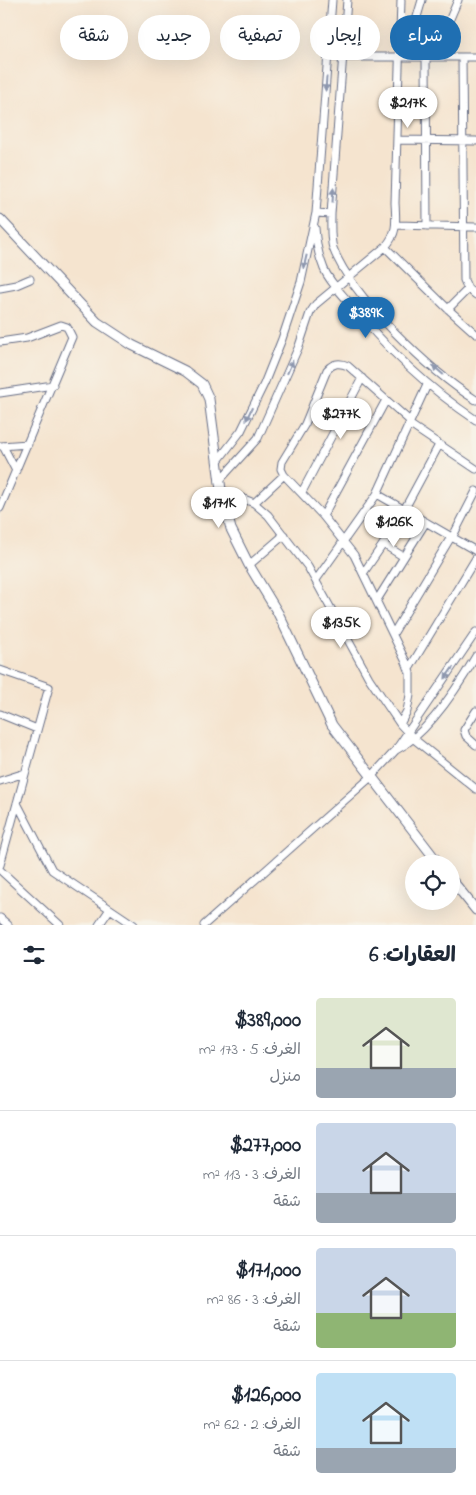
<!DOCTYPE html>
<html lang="ar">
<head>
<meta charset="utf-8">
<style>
  :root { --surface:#fff; --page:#f2f2f3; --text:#1f2937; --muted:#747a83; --line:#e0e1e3; --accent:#1f6fb2 }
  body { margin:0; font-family:"Indie Flower","Playpen Sans Arabic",sans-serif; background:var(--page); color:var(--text); direction:rtl; height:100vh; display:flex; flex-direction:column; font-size:19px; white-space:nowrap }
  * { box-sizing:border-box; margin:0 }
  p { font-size:16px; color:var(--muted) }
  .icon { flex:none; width:28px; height:28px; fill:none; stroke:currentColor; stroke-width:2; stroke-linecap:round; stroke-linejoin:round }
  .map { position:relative; height:925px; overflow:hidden; direction:ltr }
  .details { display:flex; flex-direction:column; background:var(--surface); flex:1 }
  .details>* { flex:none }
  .banner { position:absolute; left:15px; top:15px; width:446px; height:45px; direction:rtl; display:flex; gap:10px }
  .fabs { position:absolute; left:405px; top:855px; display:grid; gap:10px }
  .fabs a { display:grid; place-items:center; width:55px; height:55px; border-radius:50%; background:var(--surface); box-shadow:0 5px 20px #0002; font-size:25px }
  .price { position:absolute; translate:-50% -42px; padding:0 11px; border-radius:18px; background:#fff; color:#222; font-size:16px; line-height:32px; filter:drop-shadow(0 1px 2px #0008) }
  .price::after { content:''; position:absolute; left:50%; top:30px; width:15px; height:11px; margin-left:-8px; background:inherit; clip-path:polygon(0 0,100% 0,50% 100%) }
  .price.current { background:var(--accent); color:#fff }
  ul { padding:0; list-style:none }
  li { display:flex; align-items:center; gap:15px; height:125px; padding:0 20px }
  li+li { border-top:1px solid var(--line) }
  li span { display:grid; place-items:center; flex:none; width:140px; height:100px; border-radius:5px; color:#555 }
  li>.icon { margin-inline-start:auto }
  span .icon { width:60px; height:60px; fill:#fffc; stroke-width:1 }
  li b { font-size:21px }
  h2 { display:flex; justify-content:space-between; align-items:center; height:60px; padding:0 20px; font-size:21px }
  .chip { padding:0 18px; border-radius:22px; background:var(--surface); box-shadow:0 5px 20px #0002; font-size:18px; line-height:45px }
  .chip.current { background:var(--accent); color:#fff }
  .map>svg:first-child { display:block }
</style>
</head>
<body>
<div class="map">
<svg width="476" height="925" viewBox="0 0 476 925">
  <rect width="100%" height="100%" fill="#f7f3e8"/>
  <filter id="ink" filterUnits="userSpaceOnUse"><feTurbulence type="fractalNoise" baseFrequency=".02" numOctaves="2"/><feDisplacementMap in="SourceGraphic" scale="10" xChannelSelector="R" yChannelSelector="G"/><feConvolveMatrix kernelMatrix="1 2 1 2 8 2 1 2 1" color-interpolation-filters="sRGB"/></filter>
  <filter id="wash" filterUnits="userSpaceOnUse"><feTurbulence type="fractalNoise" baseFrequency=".0096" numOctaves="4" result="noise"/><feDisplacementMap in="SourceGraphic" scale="20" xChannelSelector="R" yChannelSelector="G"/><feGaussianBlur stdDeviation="1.12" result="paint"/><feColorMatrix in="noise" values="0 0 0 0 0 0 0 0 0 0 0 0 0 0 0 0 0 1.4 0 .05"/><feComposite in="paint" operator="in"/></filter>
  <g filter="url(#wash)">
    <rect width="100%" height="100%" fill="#f5e4cf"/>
  </g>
  <g filter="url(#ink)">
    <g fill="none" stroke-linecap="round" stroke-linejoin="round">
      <defs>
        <path id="minor" d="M347,0l-16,214c0,11 -1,24 2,34 19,50 98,124 143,152
          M328,57h148
          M410,57l2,-23 10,-34
          M426,57l1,169
          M441,57l8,-36 9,-21
          M462,57l2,223 4,9 8,6
          M397,140l79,1
          M316,213l15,1
          M396,225l80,2
          M315,228c1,14 4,29 9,41 5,12 15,22 23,31 37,46 79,87 129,120
          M385,247c13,-14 11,-26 10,-44l6,-203
          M0,288l16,-3 14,-6
          M448,309l28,25
          M0,342l27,-4 34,-13 6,2 5,10 -72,171
          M0,393l53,-8
          M409,424l67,45
          M1,446l27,-2
          M3,446l13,25
          M217,462l24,-31 23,-47 18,-45 19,-57 15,-69 16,-213
          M284,475l-3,-6 1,-7 23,-38 22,-54c6,-7 12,-8 21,-4l62,55
          M219,481l39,-43 41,-92 11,-33 6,-9 69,-57 63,62 20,-20
          M221,490l33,13 14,12 40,52 61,111 31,46 14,15 62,50
          M302,492l60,-114
          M377,494l99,57
          M254,503l30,-28 39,41 31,39 52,107 4,11v22l-3,16 -7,13
          M404,510l35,-65
          M323,516l63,-116
          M452,538l24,-47
          M383,544l21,13
          M249,565l35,-30
          M364,572l42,-61
          M316,580l61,-86 50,-109
          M377,600l49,-78
          M393,634l58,-97
          M409,669l67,-111
          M0,670l49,17 -49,178
          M476,711l-12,19 2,6 10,9
          M0,714l37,15
          M396,750c32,-16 62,-63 80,-94
          M0,781l25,-8
          M17,803l35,67 82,55
          M0,870l60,55
          M0,918l8,7
          M99,925l11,-16
          M204,925l167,-148 24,-26 81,-119"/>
        <path id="tertiary" d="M0,219l97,103 35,23 53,26 17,13 7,15 12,91 10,39 18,36 29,48 54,112 107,139
          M451,879l25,31"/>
      </defs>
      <use href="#minor" stroke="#676e86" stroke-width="9"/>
      <use href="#tertiary" stroke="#676e86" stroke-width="11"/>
      <use href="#minor" stroke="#fff" stroke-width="7"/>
      <use href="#tertiary" stroke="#fff" stroke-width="9"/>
    </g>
    <defs><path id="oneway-solid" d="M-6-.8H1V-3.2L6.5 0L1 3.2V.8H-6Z" transform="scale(1.25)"/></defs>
    <g fill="#8d97ae">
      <use href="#oneway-solid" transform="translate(326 84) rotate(94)"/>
      <use href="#oneway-solid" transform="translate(333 195) rotate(-86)"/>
      <use href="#oneway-solid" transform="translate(305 262) rotate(103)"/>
      <use href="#oneway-solid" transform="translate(290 367) rotate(-67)"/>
      <use href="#oneway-solid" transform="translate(438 370) rotate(-139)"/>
      <use href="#oneway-solid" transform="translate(249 414) rotate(115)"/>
      <use href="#oneway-solid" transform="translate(449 673) rotate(125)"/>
    </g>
  </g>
</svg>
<div class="fabs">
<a><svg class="icon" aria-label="locate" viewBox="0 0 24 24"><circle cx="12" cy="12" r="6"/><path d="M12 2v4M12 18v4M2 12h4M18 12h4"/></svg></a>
</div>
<b class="price" style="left:408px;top:129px">$217K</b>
<b class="price current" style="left:366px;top:339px">$389K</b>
<b class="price" style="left:341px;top:440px">$277K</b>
<b class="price" style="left:219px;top:529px">$171K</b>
<b class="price" style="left:394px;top:548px">$126K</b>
<b class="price" style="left:341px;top:649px">$135K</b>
<div class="banner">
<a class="chip current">شراء</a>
<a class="chip">إيجار</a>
<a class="chip">تصفية</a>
<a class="chip">جديد</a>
<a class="chip">شقة</a>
</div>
</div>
<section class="details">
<h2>العقارات: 6<svg class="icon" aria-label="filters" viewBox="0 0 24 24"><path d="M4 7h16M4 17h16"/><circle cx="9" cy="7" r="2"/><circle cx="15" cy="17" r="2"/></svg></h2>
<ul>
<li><span style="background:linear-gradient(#dfe7d0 70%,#9aa5b1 0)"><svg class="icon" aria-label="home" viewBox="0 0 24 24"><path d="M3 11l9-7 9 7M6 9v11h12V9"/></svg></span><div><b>$389,000</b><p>الغرف: 5 · 173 m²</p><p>منزل</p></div></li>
<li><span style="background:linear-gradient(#c9d6e8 70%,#9aa5b1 0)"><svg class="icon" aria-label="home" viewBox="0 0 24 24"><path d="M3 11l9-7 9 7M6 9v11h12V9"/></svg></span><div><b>$277,000</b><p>الغرف: 3 · 113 m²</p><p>شقة</p></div></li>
<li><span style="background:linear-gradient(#c9d6e8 65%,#8fb573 0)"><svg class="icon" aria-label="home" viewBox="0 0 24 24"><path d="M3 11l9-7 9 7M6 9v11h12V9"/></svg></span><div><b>$171,000</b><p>الغرف: 3 · 86 m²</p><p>شقة</p></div></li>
<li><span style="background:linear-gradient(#bfe0f5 75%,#9aa5b1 0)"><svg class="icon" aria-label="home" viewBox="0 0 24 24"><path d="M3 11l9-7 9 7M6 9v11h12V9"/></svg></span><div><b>$126,000</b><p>الغرف: 2 · 62 m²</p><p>شقة</p></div></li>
</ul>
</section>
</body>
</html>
